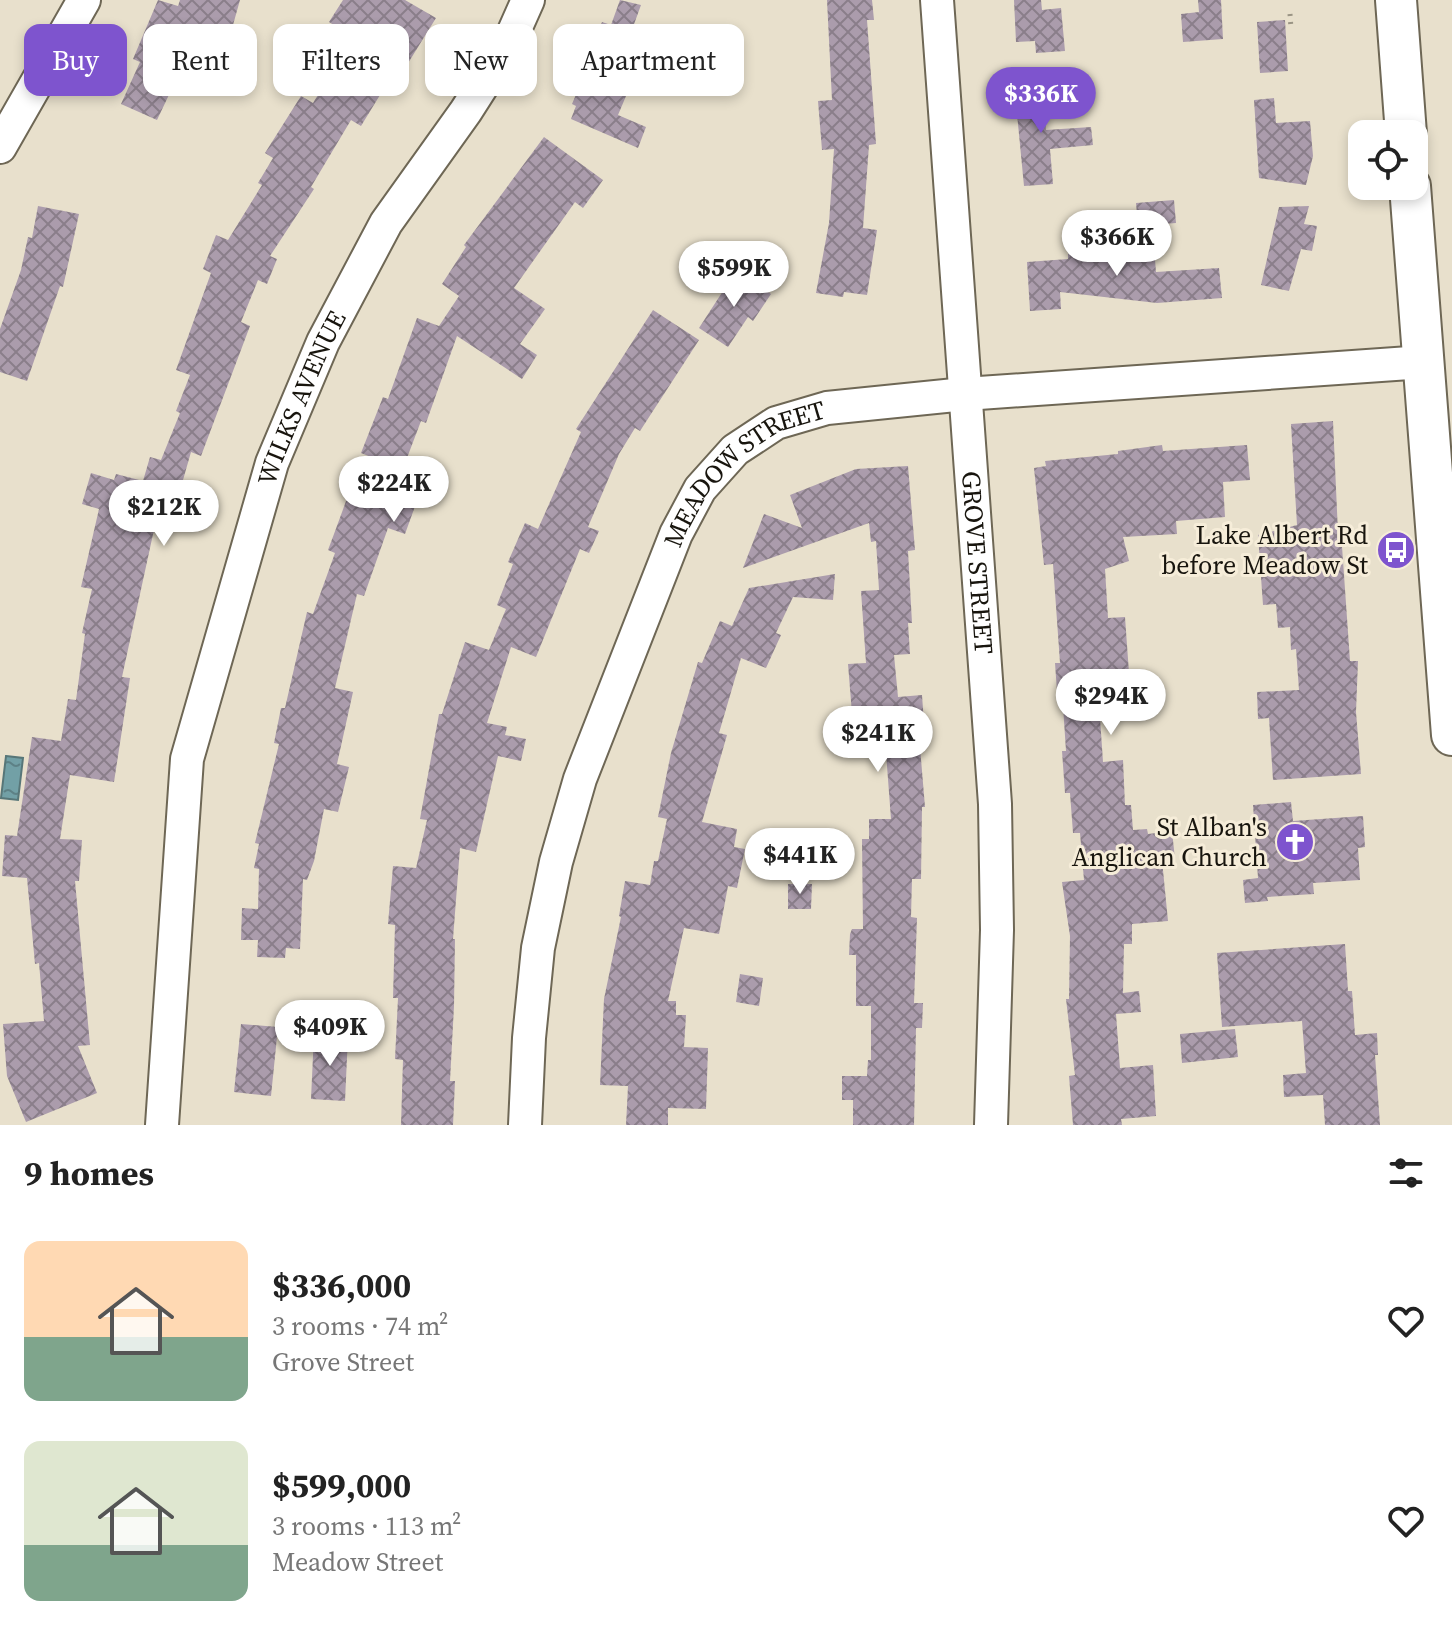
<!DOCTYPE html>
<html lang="en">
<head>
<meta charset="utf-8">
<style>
  :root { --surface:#fff; --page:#f6f6f6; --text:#222; --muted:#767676; --accent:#7e54ce }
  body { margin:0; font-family:"Source Serif 4",serif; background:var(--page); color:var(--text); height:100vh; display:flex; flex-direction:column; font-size:30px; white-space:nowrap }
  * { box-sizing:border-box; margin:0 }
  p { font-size:26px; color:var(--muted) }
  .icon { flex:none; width:44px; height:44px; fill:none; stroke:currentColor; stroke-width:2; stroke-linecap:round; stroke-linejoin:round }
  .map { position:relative; height:1125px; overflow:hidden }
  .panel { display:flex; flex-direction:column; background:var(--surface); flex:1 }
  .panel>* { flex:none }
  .top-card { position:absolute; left:24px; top:24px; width:800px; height:72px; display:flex; gap:16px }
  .buttons { position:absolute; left:1348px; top:120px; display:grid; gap:16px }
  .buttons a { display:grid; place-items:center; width:80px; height:80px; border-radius:16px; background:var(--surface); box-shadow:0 4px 12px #0003; font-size:40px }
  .price { position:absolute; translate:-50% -68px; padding:0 18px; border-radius:28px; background:#fff; color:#222; font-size:26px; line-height:52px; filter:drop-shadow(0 2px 4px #0008) }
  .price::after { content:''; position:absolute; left:50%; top:48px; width:24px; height:18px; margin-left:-12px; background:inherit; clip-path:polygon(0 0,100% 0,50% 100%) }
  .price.current { background:var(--accent); color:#fff }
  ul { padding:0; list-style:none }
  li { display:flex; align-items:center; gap:24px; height:200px; padding:0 24px }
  li span { display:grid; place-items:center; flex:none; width:224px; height:160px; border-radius:16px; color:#555 }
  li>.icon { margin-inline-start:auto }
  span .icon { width:96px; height:96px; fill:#fffc; stroke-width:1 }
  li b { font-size:34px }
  h2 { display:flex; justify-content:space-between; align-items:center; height:96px; padding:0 24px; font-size:34px }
  .pill { padding:0 28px; border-radius:16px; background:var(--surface); box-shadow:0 4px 12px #0003; font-size:28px; line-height:72px }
  .pill.current { background:var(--accent); color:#fff }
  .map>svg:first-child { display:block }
</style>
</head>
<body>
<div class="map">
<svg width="1452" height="1125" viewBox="0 0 1452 1125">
  <defs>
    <pattern id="water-ripples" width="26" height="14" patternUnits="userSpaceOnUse" patternTransform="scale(2)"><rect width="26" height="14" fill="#72a0a6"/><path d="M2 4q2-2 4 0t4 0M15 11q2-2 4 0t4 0" fill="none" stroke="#5d8186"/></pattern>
    <pattern id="building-cross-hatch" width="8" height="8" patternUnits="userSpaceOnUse" patternTransform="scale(2)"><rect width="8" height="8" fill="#ab9cac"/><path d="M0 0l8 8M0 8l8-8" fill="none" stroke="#8a7e8a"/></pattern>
  </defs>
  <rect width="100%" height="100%" fill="#e8e0cc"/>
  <path fill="url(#water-ripples)" stroke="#577678" stroke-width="2" d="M6,756l17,2 -5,42 -17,-2z"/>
  <path fill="url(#building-cross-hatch)" d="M158,0l20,6 2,-6h60l-14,50 -31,-10 -38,80 -36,-16 19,-42 -7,-3z
    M343,0h62l31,18 -31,50 -6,-4 -38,62 -10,-6 -40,67 3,2 -44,67 7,3 -10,25 -9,-4 -17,42 9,4 -49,130 -10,-4 -22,77 -14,-4 -33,152 8,1 -16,104 -44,-7 -10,64 22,1 -3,41h-4l15,164 -12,1 19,47 -71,29 -19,-46 -4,-52 41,-3 -5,-58 -4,1 -8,-86 -25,-2 3,-41 12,1 15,-99 29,4 7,-42 8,1 9,-66 -3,-1 10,-44 -11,-2 18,-78 -17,-5 9,-31 23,7 2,-6 27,7 7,-24 11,3 19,-47 -4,-2 14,-36 -14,-5 35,-97 -8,-4 13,-34 12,5 34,-55 -4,-2 15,-25 -8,-5 36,-57 12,7 40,-66 -24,-15z
    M620,0l21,5 -8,22 34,13 -14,36 -16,-6 -19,45 28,12 -8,21 -67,-29 5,-13 -4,-2 25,-59 -3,-2 8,-21 9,3z
    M827,0h45l2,20h-7l9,124 -7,1 -6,83 14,2 -10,65 -23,-3 -1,5 -27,-4 13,-70 5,-74 -12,1 -4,-49 14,-1z
    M1014,0h27l1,10 19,-2 4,43 -29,2 -1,-12 -19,1z
    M1198,0h23l2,39 -40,3 -2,-28 18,-2z
    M1285,20l3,51 -28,2 -3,-51z
    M1042,81l4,49 45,-3 2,18 -43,4 3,35 -29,2 -10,-103z
    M1274,98l2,25 34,-2 3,35 -7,29 -47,-7 -5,-78z
    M544,137l59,43 -20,28 -8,-6 -61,86 31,21 -25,35 17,11 -15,24 -65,-43 -31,87 -5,-2 -22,58 23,8 -17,47 -17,-6 -24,68 -7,-2 -22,94 18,4 -16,72 12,3 -11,45 -14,-3 -10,52 -7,19 -4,-1 -3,70 -14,-1 -1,10 -28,-1 1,-17h-17l1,-32 16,1 1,-40 -5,-1 5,-24 -4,-1 24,-99 -5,-1 7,-35h4l22,-96 6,2 22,-61 -7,-3 6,-16 15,-41 12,5 15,-39 -15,-6 22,-56 5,2 29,-81 22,8 20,-30 -17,-12 24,-37 -2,-2z
    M1174,200l2,23 -38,3 -2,-23z
    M38,206l41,8 -16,73 -3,-1 -33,95 -27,-9v-43l21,-59 7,-33 4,1z
    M1309,206l-5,18 13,2 -5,25 -11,-2 -12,42 -28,-6 18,-78z
    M1106,243l48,5 2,24 63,-4 3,30 -65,5 -97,-11 1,17 -31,2 -3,-49 41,-3v-5l18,1 1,-9 19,2z
    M736,271l35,23 -18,27 -5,-4 -20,30 -29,-19z
    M653,310l46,30 -59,91 -5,-3 -16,26 -31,73 11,4 -10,22 -9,-4 -44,108 -25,-10 -24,76 20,4 -2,8 21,4 -5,22 -23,-5 -22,96 -16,-4 -7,91h2l-1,67 -4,75h5l-2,44h-52l2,-65 -8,-1 3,-61h-5l2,-73 -7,-1 5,-58 23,2 11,-48 -7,-1 19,-105h3l23,-72 24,8 17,-41 -9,-4 16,-41 -5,-2 17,-39 13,6 43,-97 -5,-3z
    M1333,421l5,112 3,-1 9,129h8l-2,51 5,62 -88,6 -4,-62 -11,1 -1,-27 42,-2 -3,-41 -5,1 -1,-23 -12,1 -2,-24 -13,1 -5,-70 39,-10 -6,-101z
    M1162,445l1,6 84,-6 3,35 -27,2 2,35 -49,4 1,13 -54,3 6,24 -24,8 3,49 17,-1 6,84 -32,2 4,59 20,-2 2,45h6l2,25 14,-1 1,5 24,-3 3,28 -13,1 6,61 -36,3v20h-8l-1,49 16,-2 2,21 -25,2 4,54 33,-3 3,51 -35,3 1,6h-49l-4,-49 6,-1 -9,-76h3l1,-63 -8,-54 22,-2 -4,-47h-7l-3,-40h-5l-3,-42h4l-3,-45h-5l-3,-43h5l-7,-99 -9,1 -10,-97 12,-2 -1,-5 73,-7v-3z
    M908,466l7,84 -7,1 4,72h-4l2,31 -16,1 4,42 24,-2 2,28h-6l7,84h-3l-1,72h-9l-1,38 6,1 -3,85h9l-1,25h-6l-2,97h-61v-25h-11v-24h25l1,-16h3v-54h-15v-51h-7l1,-21 2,-5h11l-1,-90h7v-20h22l-7,-93 -22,2v-3l-9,1 -5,-62 18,-1 -5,-72 18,-1 -3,-49 -5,1 -2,-19 -126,45 21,-54 38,14 -12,-33 66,-26z
    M835,574l-2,26 -40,-3 -17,36 5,2 -15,33 -25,-10 -22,75 8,2 -25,87 35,7 -3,18 11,2 -8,39 -9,-2 -9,48 -35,-6 -16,73h8v14h10l-2,32 24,1 -2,61 -38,-1v17h-42l2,-39 -28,-1 4,-86 17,-82 -2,-1 6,-35 25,4 4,-24h4l9,-42 -9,-2 13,-64 27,-91 4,1 18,-42 12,5 17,-38z
    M1291,802l2,19 70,-5 2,31 -7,1 2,32 -47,3 1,11 -47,3 1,4 -23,2 -2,-23 15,-2 -5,-73z
    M788,884h24l-1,25h-23z
    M1345,944l3,47h4l3,44 22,-2 1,22h-3l5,70h-55l-2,-30 -39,2 -1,-22 23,-2 -4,-52 -80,6 -5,-74z
    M740,974l23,4 -4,28 -23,-4z
    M241,1024l37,3 -7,69 -37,-4z
    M1235,1029l3,28 -56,6 -2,-29z
    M314,1034l34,2 -3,65 -34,-2z"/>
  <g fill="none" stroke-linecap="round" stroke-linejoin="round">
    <defs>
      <g id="minor">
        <path id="s1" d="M937,0l58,804 2,126 -6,195"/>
        <path d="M0,147l84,-147"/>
        <path id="s2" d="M162,1125l25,-366 85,-296 51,-121 63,-119 80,-112 42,-66 20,-45"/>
        <path id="s3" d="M525,1125l4,-87 9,-90 18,-86 24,-83 96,-245 24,-45 35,-39 41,-27 51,-15 138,-14 459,-32"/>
      </g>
      <path id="major" d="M1396,0l10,134
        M1410,186l42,549"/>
    </defs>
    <use href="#minor" stroke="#6e6755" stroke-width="36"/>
    <use href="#major" stroke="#6e6755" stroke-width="44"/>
    <path stroke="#9a9484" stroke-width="5" stroke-dasharray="2 6" stroke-linecap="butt" d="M1290,14l1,15"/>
    <use href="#minor" stroke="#fff" stroke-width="32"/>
    <use href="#major" stroke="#fff" stroke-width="40"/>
  </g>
  <defs>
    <symbol id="bus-disc" viewBox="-11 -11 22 22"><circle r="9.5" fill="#7e54ce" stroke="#f6edd9"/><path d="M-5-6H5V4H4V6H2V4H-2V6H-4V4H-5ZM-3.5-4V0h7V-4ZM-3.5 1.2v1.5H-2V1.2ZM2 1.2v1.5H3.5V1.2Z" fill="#fff"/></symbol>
    <symbol id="church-disc" viewBox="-11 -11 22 22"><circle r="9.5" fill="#7e54ce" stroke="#f6edd9"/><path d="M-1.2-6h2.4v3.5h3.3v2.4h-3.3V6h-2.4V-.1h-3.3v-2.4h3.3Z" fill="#fff"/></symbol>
  </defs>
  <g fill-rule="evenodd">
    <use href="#bus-disc" x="1374" y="528" width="44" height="44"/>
    <use href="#church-disc" x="1273" y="820" width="44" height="44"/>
  </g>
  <g text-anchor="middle" stroke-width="6" stroke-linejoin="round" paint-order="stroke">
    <g font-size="26" fill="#18150e" stroke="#f6edd9">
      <text dy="9" stroke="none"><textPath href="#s2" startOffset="746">WILKS AVENUE</textPath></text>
      <text dy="9" stroke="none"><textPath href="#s3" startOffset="710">MEADOW STREET</textPath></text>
      <text dy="9" stroke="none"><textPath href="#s1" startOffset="564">GROVE STREET</textPath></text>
    </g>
    <g font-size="26" fill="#18150e" stroke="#f6edd9" text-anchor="end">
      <text x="1368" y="544">Lake Albert Rd<tspan x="1368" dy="30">before Meadow St</tspan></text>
      <text x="1267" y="836">St Alban's<tspan x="1267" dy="30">Anglican Church</tspan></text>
    </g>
  </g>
</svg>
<div class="buttons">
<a><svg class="icon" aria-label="locate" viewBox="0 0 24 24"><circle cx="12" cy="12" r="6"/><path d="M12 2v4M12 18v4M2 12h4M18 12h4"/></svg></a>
</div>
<b class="price current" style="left:1041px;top:135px">$336K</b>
<b class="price" style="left:1117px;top:278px">$366K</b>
<b class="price" style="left:734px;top:309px">$599K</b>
<b class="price" style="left:394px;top:524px">$224K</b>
<b class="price" style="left:164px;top:548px">$212K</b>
<b class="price" style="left:1111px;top:737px">$294K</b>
<b class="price" style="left:878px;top:774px">$241K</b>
<b class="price" style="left:800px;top:896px">$441K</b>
<b class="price" style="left:330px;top:1068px">$409K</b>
<div class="top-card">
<a class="pill current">Buy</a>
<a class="pill">Rent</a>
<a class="pill">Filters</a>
<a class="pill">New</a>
<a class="pill">Apartment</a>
</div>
</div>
<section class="panel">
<h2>9 homes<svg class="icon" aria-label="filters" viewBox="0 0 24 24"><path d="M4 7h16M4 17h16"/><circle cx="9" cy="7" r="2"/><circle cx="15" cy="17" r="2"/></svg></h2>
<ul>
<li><span style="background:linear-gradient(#ffd9b3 60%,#7fa58c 0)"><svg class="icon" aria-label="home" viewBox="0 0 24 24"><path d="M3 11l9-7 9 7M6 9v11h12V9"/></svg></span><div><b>$336,000</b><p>3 rooms · 74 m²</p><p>Grove Street</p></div><svg class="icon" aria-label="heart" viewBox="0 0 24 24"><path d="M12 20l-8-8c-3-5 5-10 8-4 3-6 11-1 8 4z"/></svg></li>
<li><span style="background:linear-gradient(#dfe7d0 65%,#7fa58c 0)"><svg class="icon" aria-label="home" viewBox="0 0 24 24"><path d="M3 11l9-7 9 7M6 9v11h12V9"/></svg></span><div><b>$599,000</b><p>3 rooms · 113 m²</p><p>Meadow Street</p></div><svg class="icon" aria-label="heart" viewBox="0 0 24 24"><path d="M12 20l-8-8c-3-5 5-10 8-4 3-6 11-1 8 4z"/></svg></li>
</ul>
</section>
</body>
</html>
